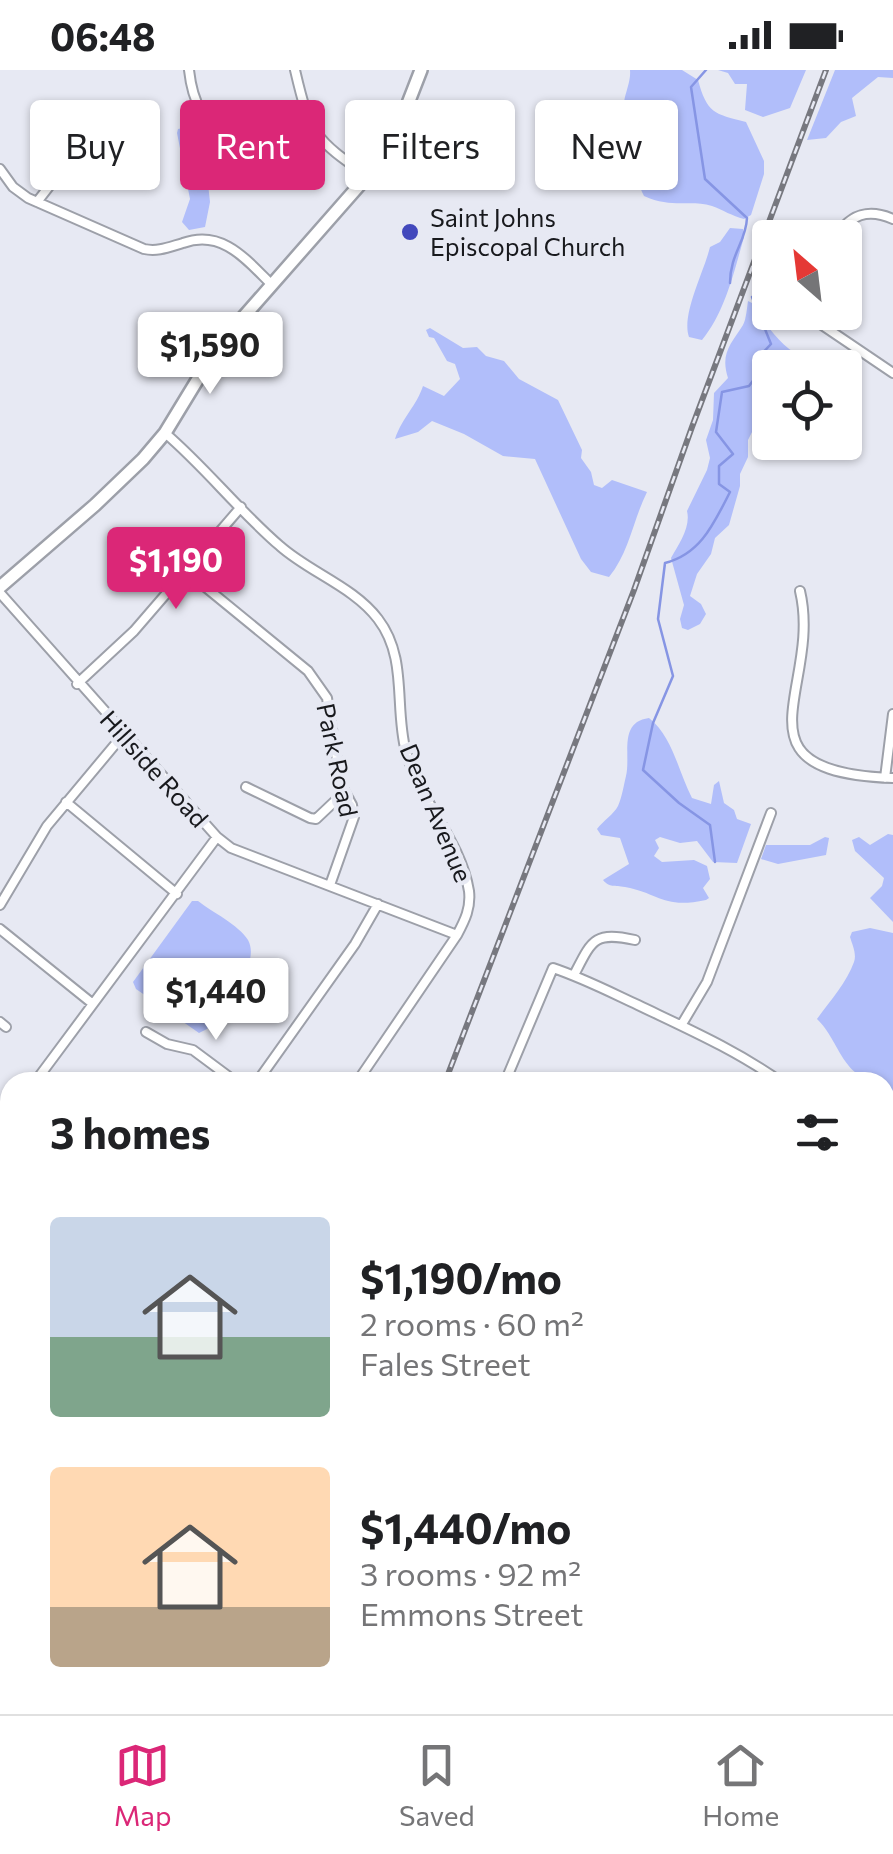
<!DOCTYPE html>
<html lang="en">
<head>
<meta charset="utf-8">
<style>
  :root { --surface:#fff; --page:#f6f6f6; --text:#202124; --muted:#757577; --line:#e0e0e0; --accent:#db2777 }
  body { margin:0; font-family:Commissioner,sans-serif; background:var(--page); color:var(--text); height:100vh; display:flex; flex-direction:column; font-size:38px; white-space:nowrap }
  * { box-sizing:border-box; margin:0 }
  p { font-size:32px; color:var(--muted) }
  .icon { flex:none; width:55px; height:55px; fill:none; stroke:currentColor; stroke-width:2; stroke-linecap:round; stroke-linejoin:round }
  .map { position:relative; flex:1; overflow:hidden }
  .details { position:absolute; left:0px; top:1002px; width:895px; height:642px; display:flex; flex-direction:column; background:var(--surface); border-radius:30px 30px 0 0; box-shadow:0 2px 8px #0004 }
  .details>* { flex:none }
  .top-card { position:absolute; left:30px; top:30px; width:835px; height:90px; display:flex; gap:20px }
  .needle { width:65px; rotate:332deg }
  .controls { position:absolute; left:752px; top:150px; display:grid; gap:20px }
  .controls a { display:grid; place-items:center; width:110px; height:110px; border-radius:10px; background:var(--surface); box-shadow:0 2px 8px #0004; font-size:50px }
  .price { position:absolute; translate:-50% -85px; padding:0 22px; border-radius:10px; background:#fff; color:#222; font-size:32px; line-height:65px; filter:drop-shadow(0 2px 5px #0008) }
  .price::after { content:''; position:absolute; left:50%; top:60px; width:30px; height:22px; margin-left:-15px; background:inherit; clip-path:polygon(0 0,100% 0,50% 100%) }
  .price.selected { background:var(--accent); color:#fff }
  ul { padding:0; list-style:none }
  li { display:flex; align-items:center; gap:30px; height:250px; padding:0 50px }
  li span { display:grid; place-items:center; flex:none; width:280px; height:200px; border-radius:10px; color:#555 }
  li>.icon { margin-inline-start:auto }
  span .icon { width:120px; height:120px; fill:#fffc; stroke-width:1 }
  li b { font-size:42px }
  h2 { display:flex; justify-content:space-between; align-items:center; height:120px; padding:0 50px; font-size:42px }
  .pill { padding:0 35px; border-radius:10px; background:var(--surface); box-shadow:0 2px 8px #0004; font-size:35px; line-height:90px }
  .pill.selected { background:var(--accent); color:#fff }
  .status { display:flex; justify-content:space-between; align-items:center; height:70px; padding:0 50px; background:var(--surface); direction:ltr }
  .status svg { height:28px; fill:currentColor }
  .tabs { display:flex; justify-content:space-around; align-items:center; height:140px; border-top:2px solid var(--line); background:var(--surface); font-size:28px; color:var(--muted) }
  .tabs a { display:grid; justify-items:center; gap:5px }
  .tabs .selected { color:var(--accent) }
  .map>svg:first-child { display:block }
</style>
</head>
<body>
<div class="status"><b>06:48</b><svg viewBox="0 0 49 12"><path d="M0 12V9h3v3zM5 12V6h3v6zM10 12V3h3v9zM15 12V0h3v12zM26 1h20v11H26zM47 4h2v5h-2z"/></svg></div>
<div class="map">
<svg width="893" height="1644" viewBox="0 0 893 1644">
  <rect width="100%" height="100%" fill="#e7e9f3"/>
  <path fill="#b1befa" d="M630,0h52l16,10c9,33 16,34 48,42l18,39v13l-13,41 -7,4c-12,-3 -21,-9 -32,-13 -22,-7 -39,3 -68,-10 -12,-27 -24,-64 -20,-94 2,-12 7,-21 6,-32z
    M718,0h88l-16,38 -27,9 -18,-7 2,-26h-12l-7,-11z
    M835,0h58v8l-15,-1 -26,21 4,18 -15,6 -15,16 -19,2z
    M183,58l22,29 5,45 -5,25 -16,3 -7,-8 8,-23 -13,-66 1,-4z
    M730,158l13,1 1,8c-10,35 -19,75 -42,103l-13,-3c-8,-22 15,-65 21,-90l10,-5z
    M748,231l8,4c6,17 26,42 43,50 10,5 21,7 31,12l-60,1v60l-5,-2 -12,4 -5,10v17l-8,17v12l-11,39 -14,13 -4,16 -14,20 -7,22 11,8 5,10 -6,10 -12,6 -6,-2 -2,-9 4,-14 -13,-47c8,-14 20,-31 16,-47l20,-41 3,-12 -4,-18 7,-20 1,-27 14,-15c-8,-25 3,-34 15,-53 3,-5 4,-17 5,-24z
    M430,258l33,20 14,-1 9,9 18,5 15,18 39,21 24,50 -1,8 10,14 3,13 8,3 10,-8 35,12c-14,28 -18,61 -38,85l-18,-5 -10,-13 -46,-100 -32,-3 -39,-22 -32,-13 -14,11 -23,7c8,-23 21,-32 28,-53l21,10 16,-17 -5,-15 -8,-3 -13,-23 -5,-1 -3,-7z
    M649,648c24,19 29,53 43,80l19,6 3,-19 5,-4 5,22 10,7 3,9 14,5 -14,39 -24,-1 -16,-21 -17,2 -20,-6 -5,3 4,8 -5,8 8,6 32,-2 13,6 3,13 -7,9 6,10 -3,2c-43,9 -45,-6 -81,-13 -11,-2 -15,1 -22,-7l26,-16 -9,-26 -19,-3 -4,-6c6,-8 17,-15 21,-23 4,-9 6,-22 8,-30 5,-21 -8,-54 23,-58z
    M888,764l5,1v87l-23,-24 12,-12 2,-8 -29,-27 -3,-11 7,-3 11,8z
    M825,767l4,1 -3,17 -48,9 -17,-5 5,-14h44z
    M192,831h6c14,11 41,24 50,39 14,25 -27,70 -41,89l-8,4 -63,-44 -3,-7z
    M870,858l23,5v160l-8,-2v-9c-43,0 -44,-40 -68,-63 13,-18 30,-37 37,-57 3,-8 -2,-18 -4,-25l2,-5z"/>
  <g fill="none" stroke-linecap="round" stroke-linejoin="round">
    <path stroke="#8695e4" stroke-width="2.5" d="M706,0l-15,17 14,92 42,39c-1,24 -17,36 -17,65
      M715,792l-5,-37 -31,-22 -36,-33 10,-47 20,-47 -15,-57 7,-56c36,-9 49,-40 65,-71l-11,-8v-18l14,-12 -17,-22 6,-40 27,-6 6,-8 1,-18 15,-16 -19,-47
      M401,1644l1,-9"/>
    <defs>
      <path id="street" d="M189,0c9,81 59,58 116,44
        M295,0c15,64 19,69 73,106
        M0,99l13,18 15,11 116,51c14,3 25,-2 39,-6 38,-14 62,15 87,40
        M37,132l58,-75
        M835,168c15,-24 33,-30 58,-19
        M816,242l6,13 71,48
        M165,363c41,35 74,78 115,113 29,26 74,41 98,73 30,39 16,88 28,133 14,49 55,89 63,139 2,17 -4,29 -12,44l-100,147
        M187,502l121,99 19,27 14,87 11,20 2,12 -24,68
        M800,521c23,97 -75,181 93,187
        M0,523l217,244 14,11 226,87
        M77,614l57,-53 107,-124
        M885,708l8,-64
        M246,717l64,31 6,1 19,-18 14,-2
        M66,732l111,92
        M0,835l47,-79 76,-91
        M0,859l93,75
        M574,905c18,-35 20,-44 61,-35
        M0,952l6,5
        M682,954l25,-42 64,-169
        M146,962l21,12 26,6 43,32
        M571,1009l2,3
        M35,1012l182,-245
        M257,1012l98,-138 23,-40
        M505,1012l48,-114c30,10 57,24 85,37 50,24 98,45 143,77
        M0,1061l10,-15
        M0,1604l10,-3
        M127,1635l3,9
        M467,1635l21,9
        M187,1644l3,-9
        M600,1644l4,-9"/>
      <path id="secondary" d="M0,517l95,-82 48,-46 22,-26 53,-87 159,-181 23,-41 21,-54
        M0,1076l10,7
        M885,1203l8,-2
        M0,1386l10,-3
        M885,1494l8,4
        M278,1644l4,-9"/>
    </defs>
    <use href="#street" stroke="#9da0a9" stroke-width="12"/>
    <use href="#secondary" stroke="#9da0a9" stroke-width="16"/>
    <use href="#street" stroke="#fff" stroke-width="8"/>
    <use href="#secondary" stroke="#fff" stroke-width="11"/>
    <defs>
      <path id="rail" d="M445,1012l189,-492 58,-163 134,-357
        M208,1644l3,-9"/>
    </defs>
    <use href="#rail" stroke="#77787f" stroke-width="6"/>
    <use href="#rail" stroke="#e7e9f3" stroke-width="2.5" stroke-dasharray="8" stroke-linecap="butt"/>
  </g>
  <circle fill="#4248bc" stroke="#e7e9f3" stroke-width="4" cx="410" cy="162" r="10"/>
  <g text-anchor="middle" stroke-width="9" stroke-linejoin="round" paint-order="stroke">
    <g font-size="25" fill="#18191d" stroke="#e7e9f3" text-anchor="start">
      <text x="430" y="157">Saint Johns<tspan x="430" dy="29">Episcopal Church</tspan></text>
    </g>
    <g font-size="25" fill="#18191d" stroke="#e7e9f3">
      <text transform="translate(337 690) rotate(78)" y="9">Park Road</text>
      <text transform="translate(154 699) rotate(48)" y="9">Hillside Road</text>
      <text transform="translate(436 743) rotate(67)" y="9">Dean Avenue</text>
    </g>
  </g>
</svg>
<div class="controls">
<a><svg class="needle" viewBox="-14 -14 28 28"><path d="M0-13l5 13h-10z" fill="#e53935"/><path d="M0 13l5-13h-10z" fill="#757577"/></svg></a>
<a><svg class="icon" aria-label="locate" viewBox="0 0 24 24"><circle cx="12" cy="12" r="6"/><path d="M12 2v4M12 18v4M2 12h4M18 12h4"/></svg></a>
</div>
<b class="price" style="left:210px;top:327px">$1,590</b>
<b class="price selected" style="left:176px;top:542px">$1,190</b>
<b class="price" style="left:216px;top:973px">$1,440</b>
<div class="top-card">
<a class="pill">Buy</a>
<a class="pill selected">Rent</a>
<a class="pill">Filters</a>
<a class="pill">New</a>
</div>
<section class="details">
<h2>3 homes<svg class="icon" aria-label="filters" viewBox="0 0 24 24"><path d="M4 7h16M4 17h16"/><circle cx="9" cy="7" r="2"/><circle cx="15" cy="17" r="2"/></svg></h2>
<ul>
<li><span style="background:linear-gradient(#c9d6e8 60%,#7fa58c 0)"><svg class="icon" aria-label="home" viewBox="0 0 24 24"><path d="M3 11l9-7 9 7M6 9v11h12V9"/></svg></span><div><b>$1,190/mo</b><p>2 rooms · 60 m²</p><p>Fales Street</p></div></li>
<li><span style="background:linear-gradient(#ffd9b3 70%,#b9a48a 0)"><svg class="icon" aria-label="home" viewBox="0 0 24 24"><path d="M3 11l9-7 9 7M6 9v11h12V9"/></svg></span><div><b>$1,440/mo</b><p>3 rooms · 92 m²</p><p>Emmons Street</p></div></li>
</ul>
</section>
</div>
<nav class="tabs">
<a class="selected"><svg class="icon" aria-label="map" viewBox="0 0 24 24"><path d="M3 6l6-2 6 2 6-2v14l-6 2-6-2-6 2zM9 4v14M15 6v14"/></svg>Map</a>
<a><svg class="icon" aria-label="saved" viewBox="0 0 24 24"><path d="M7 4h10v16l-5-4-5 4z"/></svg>Saved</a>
<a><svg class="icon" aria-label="home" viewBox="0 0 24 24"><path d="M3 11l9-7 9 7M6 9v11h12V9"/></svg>Home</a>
</nav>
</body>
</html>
